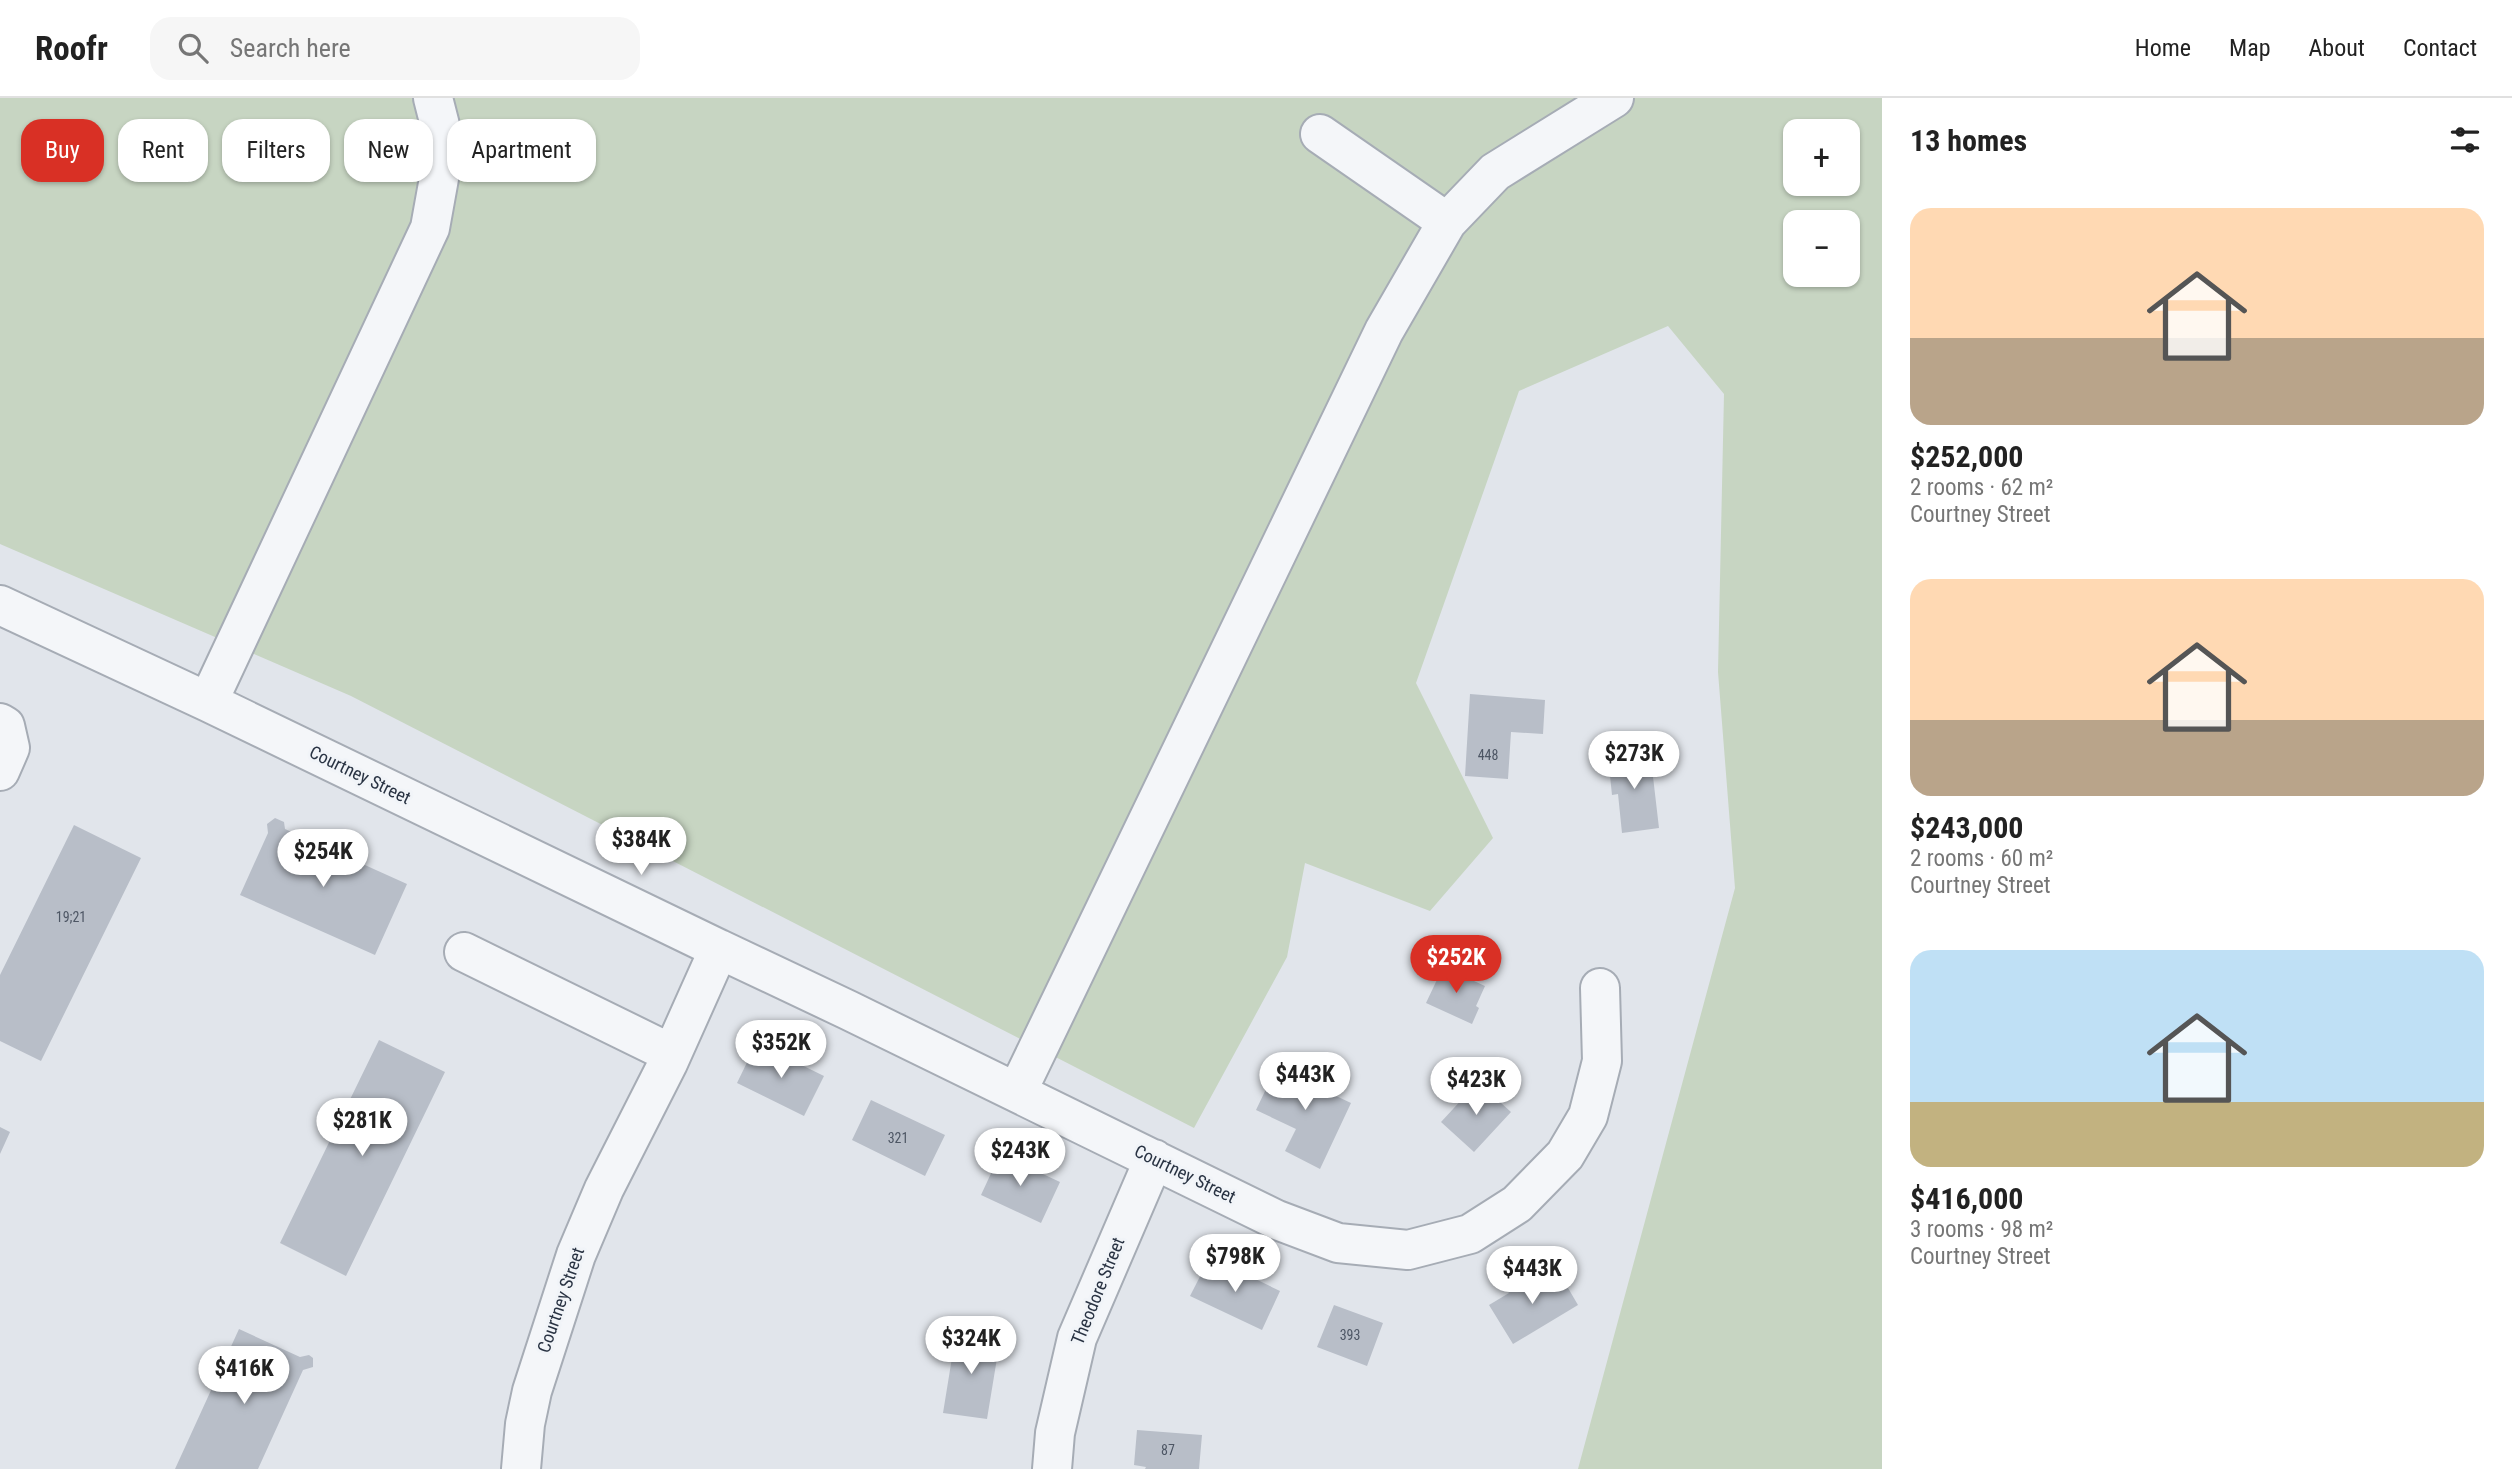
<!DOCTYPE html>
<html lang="en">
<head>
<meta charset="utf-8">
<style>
  :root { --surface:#fff; --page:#f6f6f6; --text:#222; --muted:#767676; --line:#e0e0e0; --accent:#d93025 }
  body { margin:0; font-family:"Roboto Condensed",sans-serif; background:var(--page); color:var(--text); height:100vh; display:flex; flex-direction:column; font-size:26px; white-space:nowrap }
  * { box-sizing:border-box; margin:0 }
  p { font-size:23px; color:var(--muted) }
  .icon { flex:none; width:38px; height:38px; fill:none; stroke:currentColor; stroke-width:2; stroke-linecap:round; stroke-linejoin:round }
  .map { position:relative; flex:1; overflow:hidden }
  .side { display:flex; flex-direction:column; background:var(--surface); width:630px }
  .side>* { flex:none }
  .guide { position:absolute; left:21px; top:21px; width:665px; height:63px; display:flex; gap:14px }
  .controls { position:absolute; left:1783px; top:21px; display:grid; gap:14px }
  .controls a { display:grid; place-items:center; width:77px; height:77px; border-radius:14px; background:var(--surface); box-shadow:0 2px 5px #0004; font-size:35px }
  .price { position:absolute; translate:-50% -60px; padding:0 16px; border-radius:24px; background:#fff; color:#222; font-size:23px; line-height:46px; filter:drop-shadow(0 2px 4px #0008) }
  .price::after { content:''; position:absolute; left:50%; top:42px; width:21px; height:16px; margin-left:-10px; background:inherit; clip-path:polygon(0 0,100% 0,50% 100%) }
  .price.active { background:var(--accent); color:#fff }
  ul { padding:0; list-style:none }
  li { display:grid; align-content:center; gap:14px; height:371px; padding:0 28px }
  li span { display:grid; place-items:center; height:217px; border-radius:21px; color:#555 }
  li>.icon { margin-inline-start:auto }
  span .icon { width:126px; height:126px; fill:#fffc; stroke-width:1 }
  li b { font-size:30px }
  h2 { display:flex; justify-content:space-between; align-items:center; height:84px; padding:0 28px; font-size:30px }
  .chip { padding:0 24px; border-radius:21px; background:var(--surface); box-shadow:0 2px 5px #0004; font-size:24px; line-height:63px }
  .chip.active { background:var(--accent); color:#fff }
  header { display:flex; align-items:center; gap:42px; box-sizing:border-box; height:98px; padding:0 35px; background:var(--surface); border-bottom:2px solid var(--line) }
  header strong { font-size:33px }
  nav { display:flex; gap:38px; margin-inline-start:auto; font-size:24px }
  .search { width:490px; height:63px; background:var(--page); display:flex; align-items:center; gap:18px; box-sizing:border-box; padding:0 24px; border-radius:21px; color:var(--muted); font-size:26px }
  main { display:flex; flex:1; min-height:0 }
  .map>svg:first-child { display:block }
</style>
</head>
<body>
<header>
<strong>Roofr</strong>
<div class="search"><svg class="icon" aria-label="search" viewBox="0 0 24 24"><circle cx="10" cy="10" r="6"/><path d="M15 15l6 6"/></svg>Search here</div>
<nav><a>Home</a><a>Map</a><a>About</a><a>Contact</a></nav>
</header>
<main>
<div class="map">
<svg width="1882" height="1371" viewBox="0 0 1882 1371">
  <rect width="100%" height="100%" fill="#e1e5eb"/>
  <path fill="#c7d5c2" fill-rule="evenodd" d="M0,0h1882v1371h-304l157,-581 -17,-216 6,-278 -56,-68 -149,65 -103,292 77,155 -63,73 -125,-48 -18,94 -93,171 -843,-432 -351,-152zM1796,33h52v53h-52zM1796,124h52v53h-52z"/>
  <path fill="#b8bec8" d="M1470,596l75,6 -2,34 -32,-2 -3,47 -43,-3z
    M1650,653l9,77 -37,5 -4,-39 -6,1 -4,-39z
    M275,720l9,4 1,7 122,55 -32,71 -135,-60 28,-62 -1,-9z
    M74,727l67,33 -100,203 -41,-20v-66z
    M1443,869l42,19 -9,20 3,2 -7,16 -46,-21z
    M379,942l66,32 -99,204 -66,-33z
    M755,948l20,9 2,-2 47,23 -20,40 -67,-33z
    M1300,962l25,12 -8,15 34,16 -31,66 -35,-18 11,-22 -40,-19 20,-42 16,8z
    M1478,984l33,30 -37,40 -33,-30z
    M871,1002l74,35 -20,41 -73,-36z
    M0,1029l10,5 -10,22z
    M1000,1056l60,28 -19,41 -60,-28z
    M1210,1159l70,34 -18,39 -72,-34z
    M1558,1173l20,34 -65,39 -24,-39 20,-12 -4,-6 17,-10 7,12z
    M1334,1207l49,18 -16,43 -50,-19z
    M239,1231l61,28 9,-2 4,3v9l-10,3 -45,99h-83z
    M956,1235l44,7 -13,79 -44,-6z
    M1137,1332l65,5 -3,34h-54l1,-2 -12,-2z"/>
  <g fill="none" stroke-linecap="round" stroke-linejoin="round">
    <defs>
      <path id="minor" d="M1320,36l127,88
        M0,507l208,97 511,247 -51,114 -64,126 -28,66 -44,136 -7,33 -4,45
        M208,604l222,-474 15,-83 -12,-47
        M0,625l5,3 5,22 -10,23
        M719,851l129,61 429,210 61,23 70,7 62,-16 47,-30 48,-49 23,-39 14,-55 -2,-73
        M464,854l208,102
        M1017,994l367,-761 63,-109 48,-50 119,-74
        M1052,1371l3,-36 22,-95 77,-179"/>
    </defs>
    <use href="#minor" stroke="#a6acb5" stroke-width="42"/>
    <use href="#minor" stroke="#f4f6f9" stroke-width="38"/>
  </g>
  <g text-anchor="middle" stroke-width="6" stroke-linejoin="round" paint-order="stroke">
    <g font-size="14" fill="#4d5664">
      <text x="1488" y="662">448</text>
      <text x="71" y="824">19;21</text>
      <text x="898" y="1045">321</text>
      <text x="1350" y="1242">393</text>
      <text x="1168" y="1357">87</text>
    </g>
    <g font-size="18" fill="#293343" stroke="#f1f4f8">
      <text transform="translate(360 677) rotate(26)" y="6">Courtney Street</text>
      <text transform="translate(1185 1076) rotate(26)" y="6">Courtney Street</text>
      <text transform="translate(1098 1193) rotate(-68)" y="6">Theodore Street</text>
      <text transform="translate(561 1202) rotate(-71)" y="6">Courtney Street</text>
    </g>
  </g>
</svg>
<div class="controls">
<a>+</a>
<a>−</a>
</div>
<b class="price" style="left:1634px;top:693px">$273K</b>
<b class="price" style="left:641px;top:779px">$384K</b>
<b class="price" style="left:323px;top:791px">$254K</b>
<b class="price active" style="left:1456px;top:897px">$252K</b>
<b class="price" style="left:781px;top:982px">$352K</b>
<b class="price" style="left:1305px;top:1014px">$443K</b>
<b class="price" style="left:1476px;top:1019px">$423K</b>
<b class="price" style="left:362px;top:1060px">$281K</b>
<b class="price" style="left:1020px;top:1090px">$243K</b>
<b class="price" style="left:1235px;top:1196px">$798K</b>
<b class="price" style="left:1532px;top:1208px">$443K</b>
<b class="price" style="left:971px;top:1278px">$324K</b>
<b class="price" style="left:244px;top:1308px">$416K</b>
<div class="guide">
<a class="chip active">Buy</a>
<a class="chip">Rent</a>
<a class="chip">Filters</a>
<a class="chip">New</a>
<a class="chip">Apartment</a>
</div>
</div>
<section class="side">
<h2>13 homes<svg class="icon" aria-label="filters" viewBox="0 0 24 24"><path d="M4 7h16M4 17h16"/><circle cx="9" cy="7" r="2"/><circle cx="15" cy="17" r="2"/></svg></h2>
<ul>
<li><span style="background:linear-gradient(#ffd9b3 60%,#b9a48a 0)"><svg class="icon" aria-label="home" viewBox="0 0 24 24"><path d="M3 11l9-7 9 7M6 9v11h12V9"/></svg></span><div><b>$252,000</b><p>2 rooms · 62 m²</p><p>Courtney Street</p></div></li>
<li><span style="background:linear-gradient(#ffd9b3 65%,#b9a48a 0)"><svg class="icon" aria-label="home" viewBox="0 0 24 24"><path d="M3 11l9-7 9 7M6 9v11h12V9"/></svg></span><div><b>$243,000</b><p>2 rooms · 60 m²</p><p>Courtney Street</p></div></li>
<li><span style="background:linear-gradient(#bfe0f5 70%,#c2b280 0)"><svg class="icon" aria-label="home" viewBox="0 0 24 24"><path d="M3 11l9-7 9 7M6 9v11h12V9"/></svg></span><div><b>$416,000</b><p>3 rooms · 98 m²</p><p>Courtney Street</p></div></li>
</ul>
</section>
</main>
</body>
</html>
